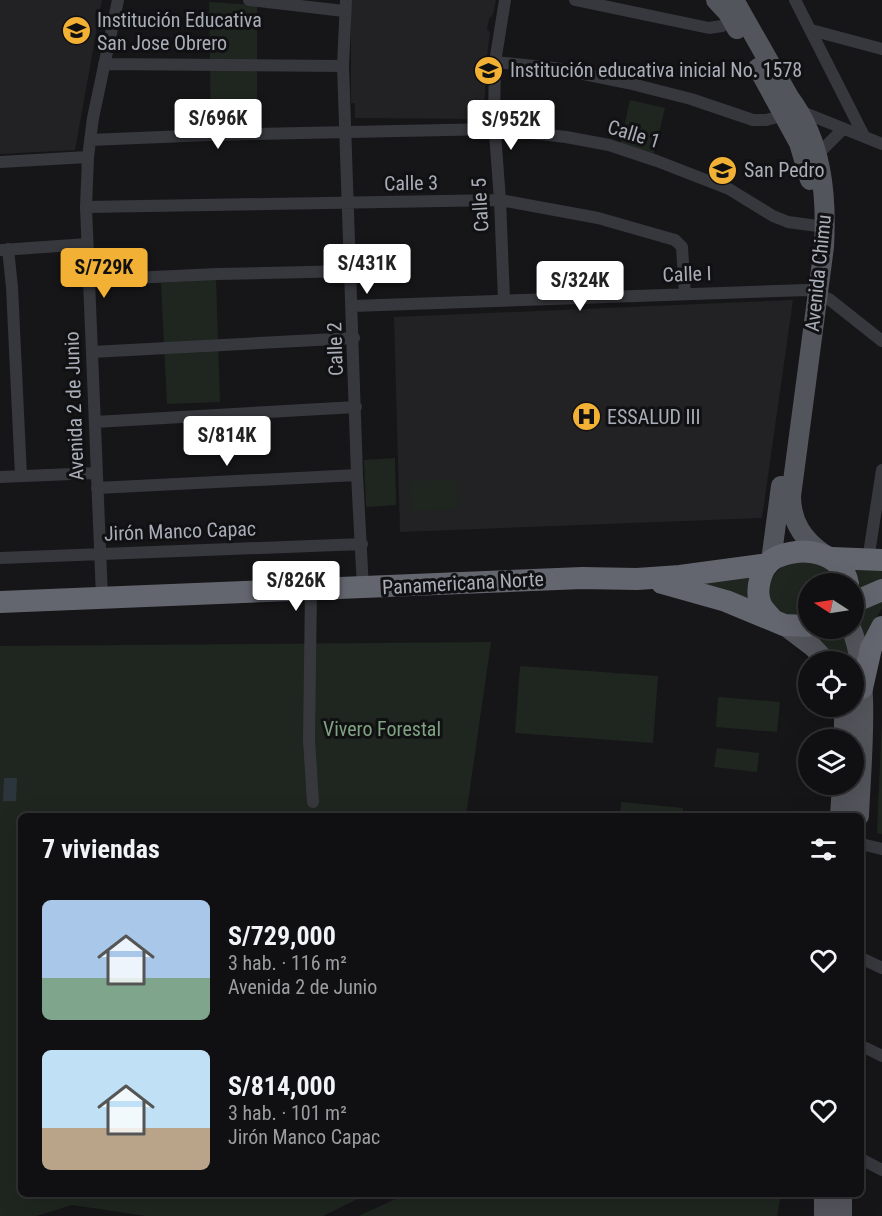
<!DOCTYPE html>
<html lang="es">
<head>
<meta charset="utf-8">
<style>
  :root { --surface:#101012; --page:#19191b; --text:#f1f3f6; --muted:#9c9d9f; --line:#303032; --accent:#f2b134 }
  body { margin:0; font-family:"Roboto Condensed",sans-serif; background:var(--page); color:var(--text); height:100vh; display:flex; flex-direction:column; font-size:22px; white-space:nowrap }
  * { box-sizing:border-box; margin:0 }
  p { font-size:20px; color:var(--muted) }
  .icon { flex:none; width:33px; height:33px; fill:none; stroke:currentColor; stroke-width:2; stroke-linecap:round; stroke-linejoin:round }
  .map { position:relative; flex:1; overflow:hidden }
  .side { position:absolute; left:18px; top:813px; width:846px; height:384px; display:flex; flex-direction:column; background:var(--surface); border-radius:9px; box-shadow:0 6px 24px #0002,0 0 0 2px var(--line) }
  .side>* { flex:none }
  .needle { width:39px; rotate:282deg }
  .controls { position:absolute; left:798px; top:573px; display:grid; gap:12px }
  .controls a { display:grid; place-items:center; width:66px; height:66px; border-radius:50%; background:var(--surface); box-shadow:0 6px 24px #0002,0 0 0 2px var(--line); font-size:30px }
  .price { position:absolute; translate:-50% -51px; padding:0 14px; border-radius:6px; background:#fff; color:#222; font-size:20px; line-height:39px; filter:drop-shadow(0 2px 3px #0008) }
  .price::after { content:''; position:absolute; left:50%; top:36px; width:18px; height:14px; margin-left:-9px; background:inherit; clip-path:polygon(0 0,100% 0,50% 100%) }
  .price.on { background:var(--accent); color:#111 }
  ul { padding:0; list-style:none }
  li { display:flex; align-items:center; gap:18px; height:150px; padding:0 24px }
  li span { display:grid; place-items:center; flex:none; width:168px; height:120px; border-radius:9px; color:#555 }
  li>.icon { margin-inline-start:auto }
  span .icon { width:72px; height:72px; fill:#fffc; stroke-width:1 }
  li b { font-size:26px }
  h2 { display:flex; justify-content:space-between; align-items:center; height:72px; padding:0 24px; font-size:26px }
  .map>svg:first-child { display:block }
</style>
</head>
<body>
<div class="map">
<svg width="882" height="1216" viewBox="0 0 882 1216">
  <rect width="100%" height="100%" fill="#161618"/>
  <path fill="#222225" d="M0,0h102l-27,150 -75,4z
    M351,0h145l-3,14 -4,5 -2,10 3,4 -4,30 -2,56 -129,-1v-15h-4z
    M793,300l-31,218 -362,14 -6,-215z"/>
  <path fill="#1e261f" d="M209,2l48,3v122l-46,3z
    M630,100l35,8 -11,45 -34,-8z
    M216,279l4,123 -53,2 -6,-121z
    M395,458l1,47 -30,2 -2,-47z
    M457,479l1,30 -47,2 -2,-30z
    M821,561l20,22 -33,1v35l-19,-1 -16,-9c-6,-22 -5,-29 11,-45z
    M852,568h30v16l-25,11z
    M753,569l-5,34 -57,-19z
    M882,598v10l-18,32 -3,2 -2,-30z
    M832,629h16l7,24 -1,131v-122l-19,-1 -23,-26 15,-3z
    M491,642l-25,174h-445v378h347l-45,22h-177l-74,-11 -36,11h-36v-570z
    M520,666l138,10 -5,67 -138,-10z
    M718,697l62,5 -3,30 -61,-5z
    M882,718v116l-5,-1z
    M717,748l42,5 -2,19 -43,-5z
    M621,802l62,6v8h-63z
    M407,1194h374l-4,22h-419z"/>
  <path fill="#2c353c" d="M4,778h13l-1,23h-13z"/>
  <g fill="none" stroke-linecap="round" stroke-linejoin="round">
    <path stroke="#37383d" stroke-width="12" d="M249,0l95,11
      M346,0l-3,66 14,409 6,113
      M575,0l134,28 13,-2 15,-7
      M795,0l69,136
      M811,30l71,19
      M495,62l59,6 74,15 63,16 62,21h13l34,-9 82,33
      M104,64l239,2
      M90,140l119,-5 285,-6 72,8 43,8 48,16 72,28 44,27 15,6 37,5
      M817,155l26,-26
      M0,162l88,-5
      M86,207l414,-7 98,18 77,22 7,7 3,47
      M8,249l4,38 9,189
      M2,250l85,-6
      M89,280l128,-6 134,-3
      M504,300l-4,-100 -6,-80 1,-58 10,-62
      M352,306l455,-16 22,9 53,42
      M92,352l262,-14
      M95,422l261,-15
      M0,477l96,-4
      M97,488l260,-13
      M0,558l362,-14
      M868,560l14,-90
      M311,590l-2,150 4,62
      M102,597l-16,-390 2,-50 5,-39 25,-118
      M861,844l21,5
      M861,958l21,10
      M861,1049l5,-1 16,8
      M861,1159l21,11"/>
    <path stroke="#53555c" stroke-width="20" d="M716,0l12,13 9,16
      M734,0l55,97c33,44 38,97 35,150l-33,249c0,26 12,44 34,59
      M758,68l41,75 11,37
      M771,561l10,-75
      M784,625l29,22 14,15
      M851,628c20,47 10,136 8,188
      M844,740v-34
      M840,816l2,-32
      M824,1194v22
      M842,1194v22"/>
    <path stroke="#63666e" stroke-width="22" d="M832,558l50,2
      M662,583l64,18 58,24 24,1
      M0,602l582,-24 55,1 43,-3 88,-12
      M854,602l28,-12
      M773,620c-4,-5 -9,-9 -12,-15 -6,-14 -1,-39 14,-47 26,-13 67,-7 73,26
      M862,688l9,-40 11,-21"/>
  </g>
  <defs>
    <symbol id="school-disc" viewBox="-11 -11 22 22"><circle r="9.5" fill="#f2b134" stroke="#111113"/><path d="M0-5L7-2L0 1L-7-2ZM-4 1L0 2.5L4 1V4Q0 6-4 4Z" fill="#111"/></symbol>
    <symbol id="hospital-disc" viewBox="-11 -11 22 22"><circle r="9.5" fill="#f2b134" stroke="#111113"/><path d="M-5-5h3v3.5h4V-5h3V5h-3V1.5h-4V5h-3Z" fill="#111"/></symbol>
  </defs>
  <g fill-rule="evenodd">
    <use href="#school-disc" x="60" y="14" width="33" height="33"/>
    <use href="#school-disc" x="472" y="54" width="33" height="33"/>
    <use href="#school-disc" x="706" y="154" width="33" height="33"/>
    <use href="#hospital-disc" x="570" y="400" width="33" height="33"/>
  </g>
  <g text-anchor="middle" stroke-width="6" stroke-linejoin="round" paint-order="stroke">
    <g font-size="20" fill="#a8adb8" stroke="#111113" text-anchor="start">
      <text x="97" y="27">Institución Educativa<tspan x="97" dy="23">San Jose Obrero</tspan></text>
      <text x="510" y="77">Institución educativa inicial No. 1578</text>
      <text x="744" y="177">San Pedro</text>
      <text x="607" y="424">ESSALUD III</text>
    </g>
    <g font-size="20" fill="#a8adb8" stroke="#111113">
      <text transform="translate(634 134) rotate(17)" y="7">Calle 1</text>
      <text transform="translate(411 183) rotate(-1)" y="7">Calle 3</text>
      <text transform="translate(480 205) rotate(-93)" y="7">Calle 5</text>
      <text transform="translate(818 273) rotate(-84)" y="7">Avenida Chimu</text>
      <text transform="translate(687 274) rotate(-2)" y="7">Calle I</text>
      <text transform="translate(335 349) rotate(-92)" y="7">Calle 2</text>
      <text transform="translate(74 406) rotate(-92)" y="7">Avenida 2 de Junio</text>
      <text transform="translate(180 531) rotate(-2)" y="7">Jirón Manco Capac</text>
      <text transform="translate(463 583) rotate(-3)" y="7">Panamericana Norte</text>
    </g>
    <g font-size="20" fill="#7fa381" stroke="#111113">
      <text x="382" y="736">Vivero Forestal</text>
    </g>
  </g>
</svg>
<div class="controls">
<a><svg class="needle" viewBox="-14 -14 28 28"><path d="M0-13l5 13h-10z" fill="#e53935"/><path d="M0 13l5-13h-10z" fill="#9c9d9f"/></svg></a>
<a><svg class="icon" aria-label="locate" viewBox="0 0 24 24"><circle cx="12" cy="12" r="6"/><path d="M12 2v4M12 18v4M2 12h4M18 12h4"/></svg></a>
<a><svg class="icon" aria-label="layers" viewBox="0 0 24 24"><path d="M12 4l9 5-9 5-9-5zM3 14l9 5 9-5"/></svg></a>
</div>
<b class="price" style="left:218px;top:150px">S/696K</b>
<b class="price" style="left:511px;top:151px">S/952K</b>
<b class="price" style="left:367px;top:295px">S/431K</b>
<b class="price on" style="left:104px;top:299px">S/729K</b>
<b class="price" style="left:580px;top:312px">S/324K</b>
<b class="price" style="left:227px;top:467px">S/814K</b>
<b class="price" style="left:296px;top:612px">S/826K</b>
<section class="side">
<h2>7 viviendas<svg class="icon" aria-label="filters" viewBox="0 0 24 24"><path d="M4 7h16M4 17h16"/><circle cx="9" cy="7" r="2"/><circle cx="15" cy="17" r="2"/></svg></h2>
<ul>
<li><span style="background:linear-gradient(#a9c7e8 65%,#7fa58c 0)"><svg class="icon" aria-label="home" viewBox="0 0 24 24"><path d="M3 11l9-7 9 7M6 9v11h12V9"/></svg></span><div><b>S/729,000</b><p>3 hab. · 116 m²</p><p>Avenida 2 de Junio</p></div><svg class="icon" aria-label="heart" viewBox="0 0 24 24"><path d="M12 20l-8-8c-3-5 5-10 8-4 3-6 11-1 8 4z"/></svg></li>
<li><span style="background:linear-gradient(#bfe0f5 65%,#b9a48a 0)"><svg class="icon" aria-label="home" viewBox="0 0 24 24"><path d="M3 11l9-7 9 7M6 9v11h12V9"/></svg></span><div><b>S/814,000</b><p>3 hab. · 101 m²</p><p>Jirón Manco Capac</p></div><svg class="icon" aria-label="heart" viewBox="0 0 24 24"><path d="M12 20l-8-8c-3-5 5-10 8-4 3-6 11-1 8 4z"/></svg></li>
</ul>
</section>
</div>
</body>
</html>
